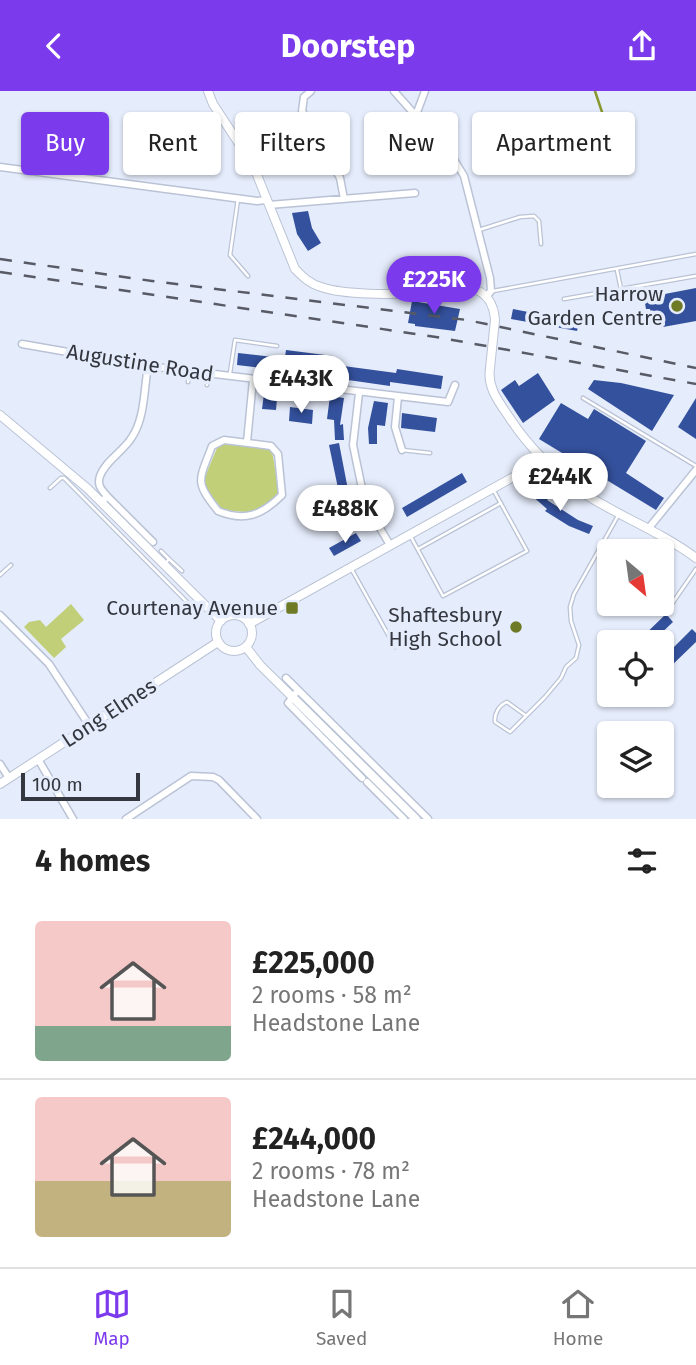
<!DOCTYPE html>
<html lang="en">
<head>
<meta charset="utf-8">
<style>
  :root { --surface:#fff; --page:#f2f2f2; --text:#222; --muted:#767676; --line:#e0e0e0; --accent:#7c3aed }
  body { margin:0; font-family:"Fira Sans",sans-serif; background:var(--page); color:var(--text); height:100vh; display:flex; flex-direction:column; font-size:26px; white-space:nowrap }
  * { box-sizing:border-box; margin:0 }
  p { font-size:23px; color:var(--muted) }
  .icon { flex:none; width:38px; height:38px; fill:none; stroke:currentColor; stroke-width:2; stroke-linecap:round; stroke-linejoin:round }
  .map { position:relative; height:728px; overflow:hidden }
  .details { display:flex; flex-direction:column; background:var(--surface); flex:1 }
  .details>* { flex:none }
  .hud { position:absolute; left:21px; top:21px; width:654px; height:63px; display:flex; gap:14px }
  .needle { width:46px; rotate:151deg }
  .fabs { position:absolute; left:597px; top:448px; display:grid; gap:14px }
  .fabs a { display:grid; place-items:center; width:77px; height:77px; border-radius:7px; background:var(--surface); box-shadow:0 2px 5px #0004; font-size:35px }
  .scale { position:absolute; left:21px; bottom:18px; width:119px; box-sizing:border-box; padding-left:7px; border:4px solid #34373f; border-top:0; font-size:19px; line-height:24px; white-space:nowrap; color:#34373f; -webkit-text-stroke:5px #e5ecfb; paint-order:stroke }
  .price { position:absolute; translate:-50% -60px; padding:0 16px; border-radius:24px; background:#fff; color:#222; font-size:23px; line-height:46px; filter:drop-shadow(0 2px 4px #0008) }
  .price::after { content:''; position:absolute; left:50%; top:42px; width:21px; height:16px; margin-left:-10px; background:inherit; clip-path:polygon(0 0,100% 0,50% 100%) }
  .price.selected { background:var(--accent); color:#fff }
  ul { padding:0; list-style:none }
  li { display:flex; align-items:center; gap:21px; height:175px; padding:0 35px }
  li+li { border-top:2px solid var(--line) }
  li span { display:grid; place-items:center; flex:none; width:196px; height:140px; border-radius:7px; color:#555 }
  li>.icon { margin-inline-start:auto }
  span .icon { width:84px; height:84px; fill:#fffc; stroke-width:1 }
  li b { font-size:30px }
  h2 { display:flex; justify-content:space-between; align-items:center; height:84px; padding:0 35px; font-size:30px }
  .tag { padding:0 24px; border-radius:7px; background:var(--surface); box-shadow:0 2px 5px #0004; font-size:24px; line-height:63px }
  .tag.selected { background:var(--accent); color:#fff }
  header { display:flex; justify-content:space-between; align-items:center; height:91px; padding:0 35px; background:var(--accent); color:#fff; font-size:32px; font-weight:700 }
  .dock { display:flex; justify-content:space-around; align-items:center; height:98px; border-top:2px solid var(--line); background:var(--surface); font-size:19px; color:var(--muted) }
  .dock a { display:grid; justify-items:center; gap:4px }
  .dock .selected { color:var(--accent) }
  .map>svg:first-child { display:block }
</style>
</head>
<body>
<header><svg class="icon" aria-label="back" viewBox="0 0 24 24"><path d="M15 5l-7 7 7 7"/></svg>Doorstep<svg class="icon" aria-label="share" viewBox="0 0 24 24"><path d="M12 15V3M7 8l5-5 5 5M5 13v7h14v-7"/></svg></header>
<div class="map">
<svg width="696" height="728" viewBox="0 0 696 728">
  <rect width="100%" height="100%" fill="#e5ecfb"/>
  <path fill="#c0cf78" d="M219,352l53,7 7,43 -24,20 -32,-3 -21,-26z
    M71,513l13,16 -23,19 5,8 -12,11 -30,-31 5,-5 11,-2 6,7z"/>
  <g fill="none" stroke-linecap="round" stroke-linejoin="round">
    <path stroke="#88972e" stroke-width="2.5" d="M595,0l9,27"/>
  </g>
  <path fill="#34519d" d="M308,120l4,17 9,15 -13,8 -11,-17 -5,-21z
    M696,197v33l-33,6 -2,-8 -9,2 -2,-12h-4l-2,-11z
    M412,210l48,8 -5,22 -40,-5v-2l-7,-1z
    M513,218l66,13 -2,9 -66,-12z
    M286,259l47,6 -2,13 -47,-5z
    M238,262l43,5 -2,12 -42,-5z
    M336,274l60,8 1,-4 46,7 -2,13 -51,-7v4l-56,-8z
    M538,282l17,27 -32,23 -22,-33 14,-10 4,6z
    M594,289l27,3 53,12 -22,36 -64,-42z
    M265,295l13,1 -2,23 -14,-1z
    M330,305l14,2 -4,27 3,-1 1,16h-9l-1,-20 -7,-1z
    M696,307v41l-18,-12z
    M374,310l14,2 -3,23 -8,-1v19h-8l-1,-16z
    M561,312l27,16 6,-10 52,32 -20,32 38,25 -8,12 -117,-71z
    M290,316l23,3 -1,14 -23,-3z
    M402,322l35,5 -2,14 -34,-4z
    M339,352l10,52 3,-2 13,30 -8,4 -16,-34h-2l-10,-48z
    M462,382l5,9 -60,35 -5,-9z
    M536,396l13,11 -2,2 31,20 15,6 -4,8 -20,-8 -24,-15 2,-2 -17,-15z
    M356,442l5,8 -27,15 -5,-8z
    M666,523l7,8 -21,20h-15z
    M692,538l4,4v9l-28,27 -6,-6v-4z"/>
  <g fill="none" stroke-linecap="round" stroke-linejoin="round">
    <defs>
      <path id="service" d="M238,108l-8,56 18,21
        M479,139l41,-13 14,-1 5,5 2,23
        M621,198l75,-13
        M493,200l203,-37
        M564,208l57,-10 -4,-19
        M230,282l5,-33 42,6
        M188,291l1,-11
        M207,294l1,-11
        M583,307l113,68
        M402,359l28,3
        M50,397l11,-10h3l127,128
        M411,446l32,59 84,-45 -33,-60
        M418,458l83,-46
        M161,460l8,8
        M165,473l4,-5 13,12
        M352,479l43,77
        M0,484l11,-10
        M669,517l27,-39
        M525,624l-18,-13c-8,3 -13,12 -12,20l15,10 35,-35 16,-19 5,-11 10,-9 3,-13 -8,-24 -1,-14 4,-13 45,-80"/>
      <path id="minor" d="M311,0l-7,6 -2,14 38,67 4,21
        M394,0l59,67 11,18 26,102 1,13 -5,6
        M416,24l9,-24
        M0,76l257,34 9,-1
        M269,114l146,-12
        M22,253l126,22 300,36 7,-17
        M359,302l-6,52 12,58 25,42
        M398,306l-3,30 7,23
        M224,349l47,6 7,8 4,41c-20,20 -37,27 -64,16 -24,-30 -19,-30 -6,-65z
        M247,351l6,-62
        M107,405l46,46
        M102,411l5,-6c-6,-7 -10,-11 -7,-20 5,-15 24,-25 32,-39 13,-19 12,-49 16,-71
        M648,438l48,-59
        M0,524l49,49 40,61
        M286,587l142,141
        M295,603l-7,9 74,75
        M38,668l35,60
        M0,673l9,14
        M367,691l37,37
        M126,728l65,-43 22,1 6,3 38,39"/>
      <path id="tertiary" d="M208,0l5,13 40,61 42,104c8,8 15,15 26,18 23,8 73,8 97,5 16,-3 37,-9 53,-4 16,4 23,17 24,32
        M490,277c-3,19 8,33 19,49 18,28 50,62 79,79 35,22 75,37 108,62
        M0,324l87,73 134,133
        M216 542a18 18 0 1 1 36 0a18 18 0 1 1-36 0Z
        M249,533l295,-164
        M246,556l14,18 156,154
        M0,693l218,-142"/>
    </defs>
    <use href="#service" stroke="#bac3d5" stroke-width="5"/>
    <use href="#minor" stroke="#bac3d5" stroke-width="9"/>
    <use href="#tertiary" stroke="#bac3d5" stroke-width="10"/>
    <use href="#service" stroke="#fff" stroke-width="2.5"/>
    <use href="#minor" stroke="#fff" stroke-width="6"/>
    <use href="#tertiary" stroke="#fff" stroke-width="8"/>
    <path stroke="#585b65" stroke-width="2.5" stroke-dasharray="12 12" stroke-linecap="butt" d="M0,168l152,22 315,39 229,48
      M0,181l436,65 260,47"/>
    <defs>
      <path id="tertiary-bridge" d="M490,277l5,-48"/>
    </defs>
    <use href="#tertiary-bridge" stroke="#bac3d5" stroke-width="10" stroke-linecap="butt"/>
    <use href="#tertiary-bridge" stroke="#fff" stroke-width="8"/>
  </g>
  <g fill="#6e7a26" stroke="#e5ecfb" stroke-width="2.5">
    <circle cx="677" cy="215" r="7"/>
    <rect x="285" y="510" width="14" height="14" rx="3.5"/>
    <circle cx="516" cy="536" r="7"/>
  </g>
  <g text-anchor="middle" stroke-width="7" stroke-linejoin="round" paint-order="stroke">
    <g font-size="21" fill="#34373f" stroke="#e5ecfb" text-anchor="end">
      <text x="663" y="210">Harrow<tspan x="663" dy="24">Garden Centre</tspan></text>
      <text x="278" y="524">Courtenay Avenue</text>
      <text x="502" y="531">Shaftesbury<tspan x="502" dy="24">High School</tspan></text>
    </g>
    <g font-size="21" fill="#34373f" stroke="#e5ecfb">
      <text transform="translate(140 272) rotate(9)" y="7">Augustine Road</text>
      <text transform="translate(109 622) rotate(-33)" y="7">Long Elmes</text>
    </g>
  </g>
</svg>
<div class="fabs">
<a><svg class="needle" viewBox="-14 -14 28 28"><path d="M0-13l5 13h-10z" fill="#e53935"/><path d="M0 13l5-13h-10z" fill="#767676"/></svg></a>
<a><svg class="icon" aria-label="locate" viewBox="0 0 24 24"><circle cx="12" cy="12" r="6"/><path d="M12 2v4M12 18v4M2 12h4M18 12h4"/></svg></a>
<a><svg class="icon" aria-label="layers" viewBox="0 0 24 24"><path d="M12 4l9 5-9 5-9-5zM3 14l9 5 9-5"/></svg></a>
</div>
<div class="scale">100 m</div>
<b class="price selected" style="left:434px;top:225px">£225K</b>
<b class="price" style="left:301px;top:324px">£443K</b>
<b class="price" style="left:560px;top:422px">£244K</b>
<b class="price" style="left:345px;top:454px">£488K</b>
<div class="hud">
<a class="tag selected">Buy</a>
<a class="tag">Rent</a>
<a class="tag">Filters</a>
<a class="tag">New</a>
<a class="tag">Apartment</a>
</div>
</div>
<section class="details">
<h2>4 homes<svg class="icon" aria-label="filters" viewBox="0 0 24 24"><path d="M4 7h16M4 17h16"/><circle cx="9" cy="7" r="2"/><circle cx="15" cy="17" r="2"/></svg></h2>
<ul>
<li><span style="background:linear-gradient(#f6c9c9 75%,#7fa58c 0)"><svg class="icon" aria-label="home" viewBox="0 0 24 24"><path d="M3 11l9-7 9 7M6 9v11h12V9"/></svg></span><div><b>£225,000</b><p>2 rooms · 58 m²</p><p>Headstone Lane</p></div></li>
<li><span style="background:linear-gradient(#f6c9c9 60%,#c2b280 0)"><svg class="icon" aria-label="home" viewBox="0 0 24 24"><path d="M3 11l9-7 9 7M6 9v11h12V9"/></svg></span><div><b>£244,000</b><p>2 rooms · 78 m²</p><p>Headstone Lane</p></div></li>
</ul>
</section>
<nav class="dock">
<a class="selected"><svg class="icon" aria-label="map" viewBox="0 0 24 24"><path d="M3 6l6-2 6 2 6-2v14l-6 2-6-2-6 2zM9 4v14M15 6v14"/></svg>Map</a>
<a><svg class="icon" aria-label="saved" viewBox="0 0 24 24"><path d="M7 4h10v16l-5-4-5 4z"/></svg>Saved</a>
<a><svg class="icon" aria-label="home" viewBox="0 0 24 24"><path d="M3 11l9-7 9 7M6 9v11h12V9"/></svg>Home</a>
</nav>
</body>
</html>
